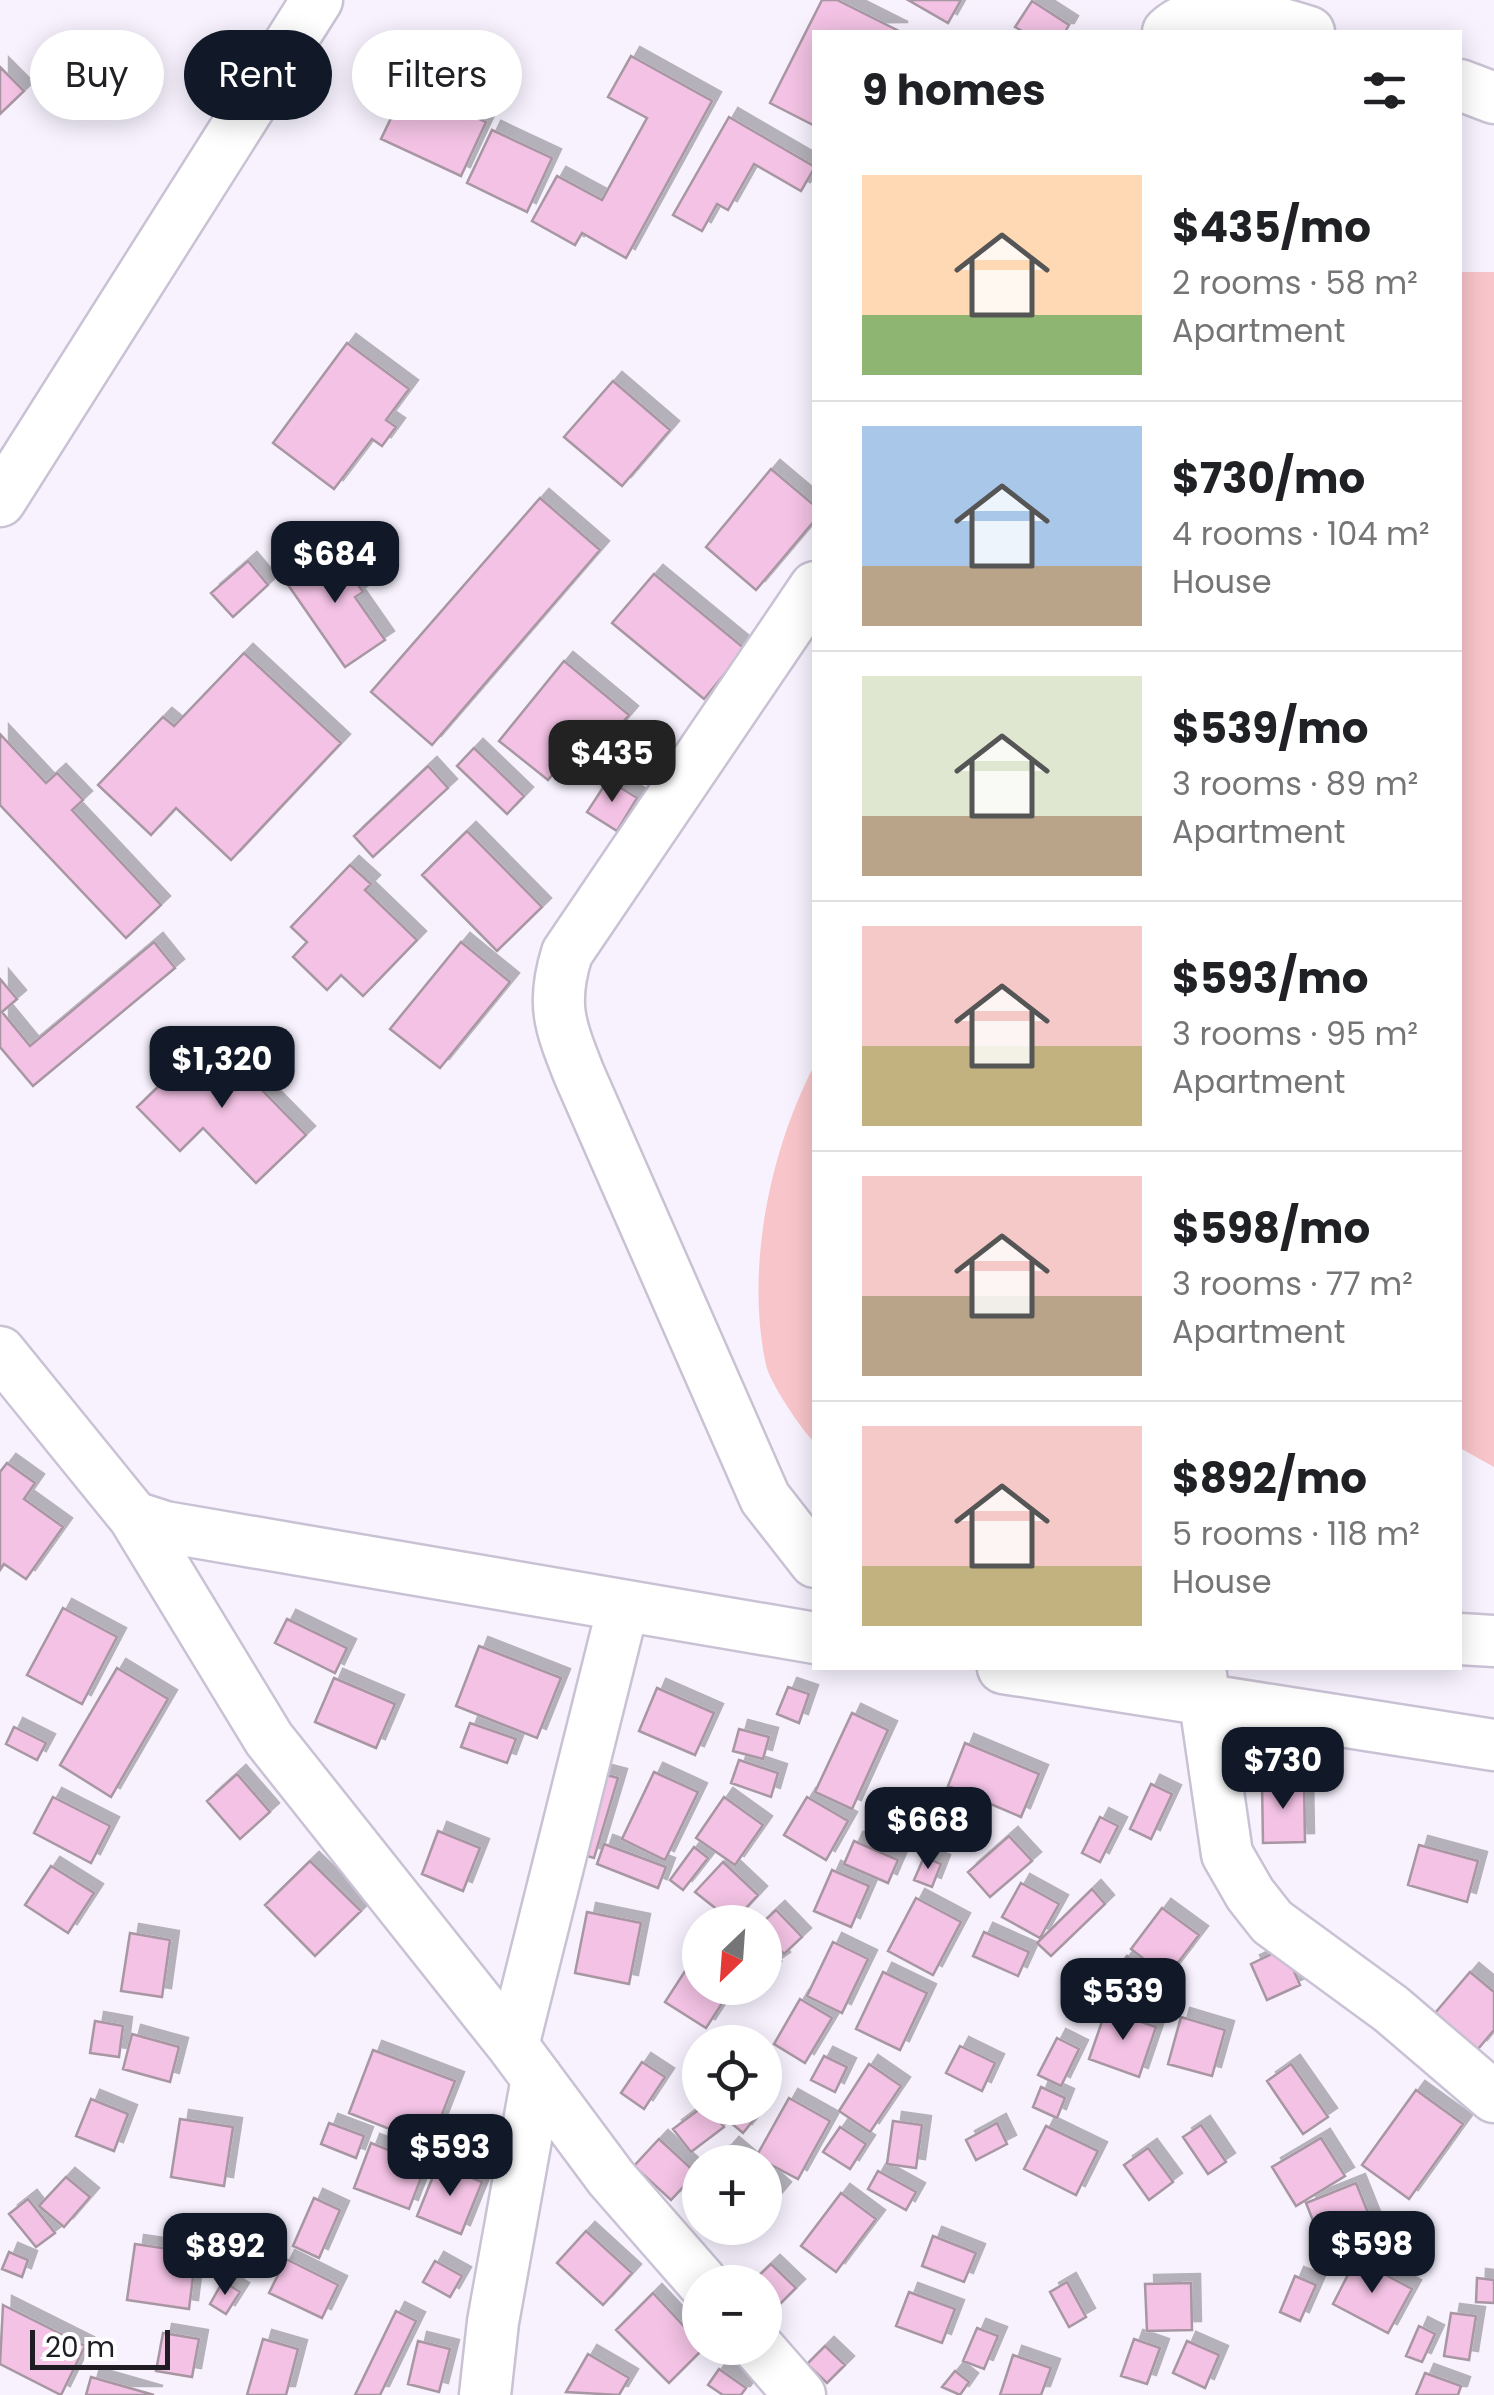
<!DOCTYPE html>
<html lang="en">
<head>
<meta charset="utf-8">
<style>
  :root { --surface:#fff; --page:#f2f2f2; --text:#202124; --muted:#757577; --line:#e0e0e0; --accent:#111827 }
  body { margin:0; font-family:Poppins,sans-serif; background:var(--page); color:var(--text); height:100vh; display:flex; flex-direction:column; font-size:38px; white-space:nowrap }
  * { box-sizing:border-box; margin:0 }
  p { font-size:32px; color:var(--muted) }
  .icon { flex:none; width:55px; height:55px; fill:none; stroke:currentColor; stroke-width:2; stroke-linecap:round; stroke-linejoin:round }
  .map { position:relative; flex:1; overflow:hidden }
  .drawer { position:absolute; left:812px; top:30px; width:650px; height:1640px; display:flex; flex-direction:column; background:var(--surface); border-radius:0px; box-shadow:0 5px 25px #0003 }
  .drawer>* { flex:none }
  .hud { position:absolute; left:30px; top:30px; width:632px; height:90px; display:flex; gap:20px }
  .needle { width:65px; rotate:205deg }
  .buttons { position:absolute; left:682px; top:1905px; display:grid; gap:20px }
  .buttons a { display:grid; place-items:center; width:100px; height:100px; border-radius:50%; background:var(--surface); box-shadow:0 5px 25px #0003; font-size:50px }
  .scale { position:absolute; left:30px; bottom:25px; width:140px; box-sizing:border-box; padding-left:10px; border:5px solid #1f1c23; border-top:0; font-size:28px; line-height:35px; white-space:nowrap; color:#1f1c23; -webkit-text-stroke:8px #fff; paint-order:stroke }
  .price { position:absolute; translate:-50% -85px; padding:0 22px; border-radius:20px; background:var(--accent); color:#fff; font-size:32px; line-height:65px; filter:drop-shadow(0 2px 5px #0008) }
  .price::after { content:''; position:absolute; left:50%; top:60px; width:30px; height:22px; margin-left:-15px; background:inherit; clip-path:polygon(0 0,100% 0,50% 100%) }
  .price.selected { background:#222; color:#fff }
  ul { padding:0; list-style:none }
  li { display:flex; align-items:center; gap:30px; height:250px; padding:0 50px }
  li+li { border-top:2px solid var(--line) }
  li span { display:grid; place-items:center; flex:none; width:280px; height:200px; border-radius:0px; color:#555 }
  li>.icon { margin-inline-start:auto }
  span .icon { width:120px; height:120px; fill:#fffc; stroke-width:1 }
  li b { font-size:42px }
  h2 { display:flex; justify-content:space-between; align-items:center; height:120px; padding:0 50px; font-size:42px }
  .tag { padding:0 35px; border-radius:45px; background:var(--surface); box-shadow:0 5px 25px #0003; font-size:35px; line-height:90px }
  .tag.selected { background:var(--accent); color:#fff }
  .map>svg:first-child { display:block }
</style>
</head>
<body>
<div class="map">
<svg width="1494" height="2395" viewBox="0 0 1494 2395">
  <defs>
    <filter id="shadow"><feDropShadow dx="9" dy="-9" stdDeviation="0" flood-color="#0004"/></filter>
  </defs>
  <rect width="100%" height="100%" fill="#f7f2fe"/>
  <path fill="#f8c5ca" d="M1460,272h34v1195l-34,-19z
    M815,1064v379c-14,-14 -45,-60 -49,-78 -21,-96 4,-216 49,-301z"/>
  <path fill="#f3c2e4" stroke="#a897a3" stroke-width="2.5" filter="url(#shadow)" d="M822,0h15l62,31 -84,1v94l-45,-23z
    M908,0h53l-13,23z
    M1032,1l37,24 -4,7h-41l-9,-5z
    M631,56l81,45 -86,157 -44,-25 -7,12 -43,-24 25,-45 45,24 45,-82 -39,-21z
    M0,67l24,24 -24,23z
    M407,85l79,37 -25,54 -80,-37z
    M729,117l86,50 -14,24 -47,-27 -26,46 -11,-6 -15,27 -29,-16z
    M492,130l60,28 -25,54 -60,-29z
    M347,343l62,46 -23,31 10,7 -14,19 -10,-7 -38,50 -61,-46z
    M613,381l57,49 -48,56 -58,-49z
    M771,469l44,37v14l-59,70 -50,-43z
    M540,498l60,52 -168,195 -61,-53z
    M331,546l32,46 -8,5 30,43 -40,27 -61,-88z
    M248,561l20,24 -35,32 -22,-24z
    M654,574l91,75 -41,50 -92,-76z
    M244,653l97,90 -110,117 -55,-52 -25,27 -53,-50 65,-68 11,9z
    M564,661l65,54 -29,34 -16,-13 -36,44 -49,-39z
    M0,734l46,49 11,-10 26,27 -11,10 89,95 -35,33 -126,-133z
    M474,748l50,48 -17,18 -50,-48z
    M428,766l20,22 -75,69 -19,-21z
    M608,780l29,18 -20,33 -30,-19z
    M467,831l75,76 -45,44 -75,-76z
    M350,865l21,19 -6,6 52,50 -54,56 -22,-21 -14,15 -34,-33 14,-15 -16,-15z
    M154,942l21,26 -142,118 -33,-39v-68l17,20 -15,13 28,34z
    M461,942l49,40 -70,86 -50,-39z
    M210,1037l96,98 -50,48 -53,-55 -23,23 -43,-44z
    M7,1463l28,20 -11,16 39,28 -37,52 -22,-15 -4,6v-98z
    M63,1608l54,29 -35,67 -55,-29z
    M287,1619l60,29 -12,25 -60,-30z
    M479,1646l82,32 -24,60 -81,-32z
    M117,1668l51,31 -57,98 -51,-32z
    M334,1678l61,26 -19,44 -61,-26z
    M788,1687l21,7 -10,29 -22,-9z
    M657,1688l57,25 -19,42 -56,-24z
    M852,1713l36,17 -36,79 -37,-17z
    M470,1723l46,16 -9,24 -46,-16z
    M14,1727l32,16 -9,17 -31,-16z
    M739,1729l30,8 -6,22 -30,-8z
    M965,1743l74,31 -18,43 -73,-31z
    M739,1760l39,13 -7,24 -40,-14z
    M654,1772l44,20 -33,68 -43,-21z
    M599,1773l19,5 -24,80 -18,-5z
    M237,1774l33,38 -30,27 -33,-38z
    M1262,1782h42l1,60 -42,1z
    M1151,1784l21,10 -21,45 -21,-10z
    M53,1797l57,29 -19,37 -57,-30z
    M724,1797l39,28 -28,40 -39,-27z
    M807,1797l41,24 -22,39 -42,-25z
    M933,1813l16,6 -11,25 -16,-7z
    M1100,1817l18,9 -18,36 -18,-9z
    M438,1831l42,17 -17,43 -41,-17z
    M1009,1836l23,25 -42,36 -22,-25z
    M854,1841l44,19 -10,23 -44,-19z
    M604,1844l62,23 -8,21 -61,-24z
    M1419,1845l59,16 -11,41 -59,-17z
    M694,1847l14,11 -25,32 -13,-10z
    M924,1857l17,7 -9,23 -18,-7z
    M310,1861l51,50 -46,45 -50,-51z
    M723,1862l35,33 -25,27 -38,-30z
    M51,1866l43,27 -26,40 -43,-28z
    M832,1870l37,16 -18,41 -37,-16z
    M1021,1883l38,21 -19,34 -38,-21z
    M1092,1889l13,15 -54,52 -14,-13z
    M916,1898l45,24 -28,53 -45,-24z
    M1162,1908l37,27 -32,42 -36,-28z
    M776,1910l26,27 -18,17 -19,-19 -2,-13z
    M587,1912l54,11 -12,61 -54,-11z
    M984,1932l45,20 -11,24 -45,-20z
    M130,1933l40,7 -8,57 -41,-6z
    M765,1939l16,22 -16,11z
    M833,1942l35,17 -26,54 -35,-17z
    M1284,1948l16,37 -33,15 -16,-36z
    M1127,1956l29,20 -11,16 -29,-21z
    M689,1965l11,7v16l30,3 -24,37 -41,-26z
    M883,1972l44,21 -27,57 -44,-21z
    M1470,1972l24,20v38l-16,19 -43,-36z
    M800,1999l32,19 -27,45 -31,-19z
    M1106,2010l50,17 -17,50 -50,-18z
    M1181,2017l44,13 -13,46 -44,-12z
    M95,2021l28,5 -4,31 -29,-4z
    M132,2034l47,13 -9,35 -47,-13z
    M1057,2038l22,11 -18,37 -23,-11z
    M960,2046l35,17 -13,28 -36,-18z
    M373,2050l82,31 -25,64 -81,-32z
    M824,2056l23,11 -12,25 -24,-12z
    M642,2062l23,15 -21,32 -23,-16z
    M869,2064l32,22 -31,46 -31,-21z
    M1291,2064l37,53 -25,17 -36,-53z
    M1041,2087l24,11 -8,20 -24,-11z
    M1416,2090l47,34 -54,75 -47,-34z
    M789,2098l41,23 -32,58 -42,-22z
    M91,2099l37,15 -14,37 -38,-15z
    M701,2108h8l15,19 -33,25 -18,-23z
    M732,2108h22l6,4 -17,21 -19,-16z
    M180,2119l53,8 -9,59 -53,-9z
    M893,2121l29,4 -6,43 -29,-4z
    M329,2123l35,13 -8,22 -35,-14z
    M997,2123l10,21 -31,16 -10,-20z
    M1201,2125l25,37 -18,12 -25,-37z
    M1046,2126l52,25 -22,44 -52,-26z
    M840,2127l26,17 -16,25 -27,-17z
    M1321,2138l24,38 -49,30 -24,-39z
    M659,2139l37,34 -25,27 -37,-34z
    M371,2143l55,22 -17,44 -55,-21z
    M730,2146l19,16h-33z
    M1148,2148l25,34 -24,18 -25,-35z
    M438,2164l44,18 -21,52 -44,-18z
    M878,2171l38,21 -10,18 -38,-21z
    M765,2176l17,15 -17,20z
    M66,2177l24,20 -26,30 -25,-21z
    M1356,2183l21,52 -50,21 -21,-53z
    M841,2193l35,26 -40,53 -35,-26z
    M314,2198l26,12 -21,48 -26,-12z
    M28,2199l27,34 -19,14 -27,-33z
    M586,2231l46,42 -29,32 -46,-42z
    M933,2236l43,17 -12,29 -42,-16z
    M135,2244l61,9 -7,56 -62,-9z
    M9,2252l19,8 -6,17 -20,-8z
    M286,2259l52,26 -16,33 -53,-25z
    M1356,2259l56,30 -24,44 -55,-29z
    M435,2261l27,15 -12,21 -27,-15z
    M771,2264l25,24 -23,23 -8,-8v-21h-13z
    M1295,2276l21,9 -16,36 -20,-9z
    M1477,2278l17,2v23l-18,-1z
    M223,2281l17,11 -14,22 -16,-10z
    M1067,2282l19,35 -17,10 -19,-35z
    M1191,2283l1,47 -45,1 -2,-47z
    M909,2292l46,17 -13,34 -46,-17z
    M653,2293l51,55 -35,35 -53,-53z
    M3,2305l82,41 -24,49 -61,-31z
    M396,2311l20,10 -36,74h-25z
    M1451,2313l25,3 -7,44 -25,-4z
    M1419,2326l16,8 -13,28 -16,-6z
    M977,2328l21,8 -14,33 -21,-8z
    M163,2333l36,6 -7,38 -36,-6z
    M263,2339l35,10 -12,46h-39z
    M1134,2339l26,9 -13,36 -26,-8z
    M418,2341l32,8 -11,43 -31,-8z
    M1187,2341l32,14 -14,33 -32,-15z
    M825,2346l20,19 -18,18 -20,-19z
    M588,2354l41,24 -10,17 -53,-3z
    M1013,2355l38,13 -10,27h-41z
    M719,2369l27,19 -5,7h-18l-15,-10z
    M955,2371l14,11 -9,13 -18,-8z
    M1425,2373l36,13 -3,9h-42z
    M91,2377l63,18h-68z"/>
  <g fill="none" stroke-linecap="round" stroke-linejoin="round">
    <defs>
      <path id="street" d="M1168,32c33,-32 98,-14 141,0
        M1460,85l34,13
        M0,501l317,-501
        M815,587l-248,366c-16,51 -7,73 12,121l186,424 50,64
        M0,1352l134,165 31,10 650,111
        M134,1517l135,222 244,307 98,132 91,104
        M1460,1639l34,2
        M1003,1668l491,77
        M1200,1668l27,186 23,40 22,28 119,87 103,88
        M513,2046l110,-439
        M759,2348l41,47
        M485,2395l8,-73 44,-244"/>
    </defs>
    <use href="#street" stroke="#c9c2d4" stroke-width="55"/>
    <use href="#street" stroke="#fff" stroke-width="50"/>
  </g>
</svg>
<div class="buttons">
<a><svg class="needle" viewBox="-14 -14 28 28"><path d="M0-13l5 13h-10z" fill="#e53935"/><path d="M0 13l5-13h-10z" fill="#757577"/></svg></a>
<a><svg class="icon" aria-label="locate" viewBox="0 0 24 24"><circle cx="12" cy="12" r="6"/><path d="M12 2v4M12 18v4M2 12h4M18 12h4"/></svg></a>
<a>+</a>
<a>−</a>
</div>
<div class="scale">20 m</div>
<b class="price" style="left:335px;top:606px">$684</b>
<b class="price selected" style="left:612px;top:805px">$435</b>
<b class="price" style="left:222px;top:1111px">$1,320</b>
<b class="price" style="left:1283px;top:1812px">$730</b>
<b class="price" style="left:928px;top:1872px">$668</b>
<b class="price" style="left:1123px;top:2043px">$539</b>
<b class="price" style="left:450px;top:2199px">$593</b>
<b class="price" style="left:1372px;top:2296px">$598</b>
<b class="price" style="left:225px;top:2298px">$892</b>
<div class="hud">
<a class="tag">Buy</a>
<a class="tag selected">Rent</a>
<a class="tag">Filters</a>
</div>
<section class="drawer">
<h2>9 homes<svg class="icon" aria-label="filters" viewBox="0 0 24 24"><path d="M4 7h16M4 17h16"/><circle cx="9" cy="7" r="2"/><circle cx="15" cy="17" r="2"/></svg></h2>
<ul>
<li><span style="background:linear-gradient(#ffd9b3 70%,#8fb573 0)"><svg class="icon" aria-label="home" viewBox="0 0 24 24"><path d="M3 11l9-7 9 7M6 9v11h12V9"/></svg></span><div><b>$435/mo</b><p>2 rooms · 58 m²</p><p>Apartment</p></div></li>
<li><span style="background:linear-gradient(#a9c7e8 70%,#b9a48a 0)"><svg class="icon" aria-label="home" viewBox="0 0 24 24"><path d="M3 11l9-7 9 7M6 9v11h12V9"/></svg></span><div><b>$730/mo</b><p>4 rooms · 104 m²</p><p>House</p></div></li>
<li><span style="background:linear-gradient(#dfe7d0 70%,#b9a48a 0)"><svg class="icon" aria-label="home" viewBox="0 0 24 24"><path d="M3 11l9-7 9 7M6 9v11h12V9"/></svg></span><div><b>$539/mo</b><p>3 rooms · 89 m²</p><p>Apartment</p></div></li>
<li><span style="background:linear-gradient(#f6c9c9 60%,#c2b280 0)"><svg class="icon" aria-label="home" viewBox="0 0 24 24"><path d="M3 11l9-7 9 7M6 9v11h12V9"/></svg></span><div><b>$593/mo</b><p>3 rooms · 95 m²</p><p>Apartment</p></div></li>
<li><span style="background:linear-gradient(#f6c9c9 60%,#b9a48a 0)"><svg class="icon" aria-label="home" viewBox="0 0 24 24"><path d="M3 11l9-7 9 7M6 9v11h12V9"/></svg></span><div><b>$598/mo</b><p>3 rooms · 77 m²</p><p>Apartment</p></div></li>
<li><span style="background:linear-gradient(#f6c9c9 70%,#c2b280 0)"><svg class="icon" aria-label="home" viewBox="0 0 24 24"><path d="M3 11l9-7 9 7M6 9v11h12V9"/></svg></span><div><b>$892/mo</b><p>5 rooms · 118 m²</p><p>House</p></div></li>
</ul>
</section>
</div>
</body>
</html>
